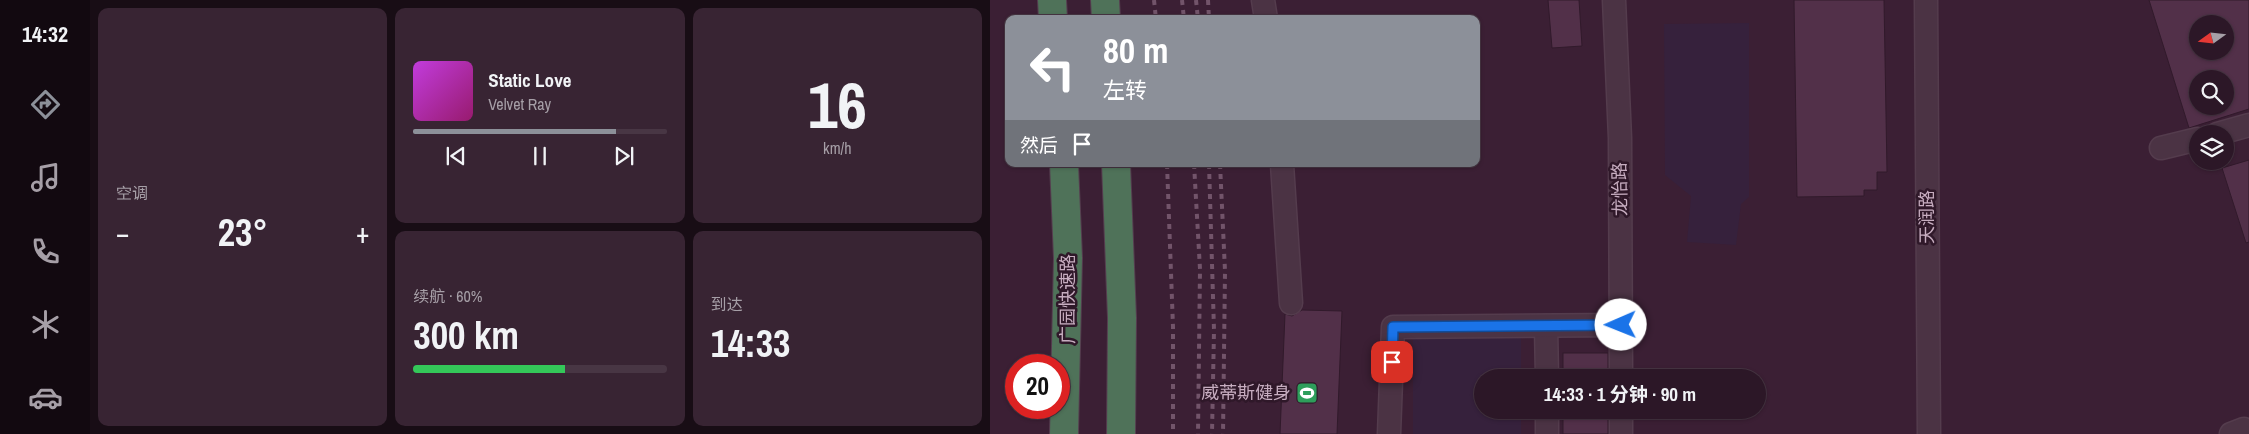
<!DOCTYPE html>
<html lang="zh">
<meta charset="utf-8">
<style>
:root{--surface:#2c1727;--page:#382433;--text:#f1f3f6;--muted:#a69fa7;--line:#483644;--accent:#8c9099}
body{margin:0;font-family:"Archivo Narrow","Noto Sans SC",sans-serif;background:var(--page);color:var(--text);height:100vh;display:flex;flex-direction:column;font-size:19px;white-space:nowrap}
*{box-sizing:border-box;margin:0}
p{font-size:16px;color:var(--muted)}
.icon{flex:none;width:28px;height:28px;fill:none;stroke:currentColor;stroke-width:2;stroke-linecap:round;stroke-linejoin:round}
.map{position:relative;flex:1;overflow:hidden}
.drawer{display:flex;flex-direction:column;gap:8px;padding:8px;background:#180d15;width:900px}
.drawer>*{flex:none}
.guide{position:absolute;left:15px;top:15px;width:475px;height:152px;border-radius:10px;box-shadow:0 1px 4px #0004,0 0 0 1px var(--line);background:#8c9099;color:#fff;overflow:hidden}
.needle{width:32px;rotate:255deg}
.fabs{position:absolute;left:1199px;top:15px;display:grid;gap:10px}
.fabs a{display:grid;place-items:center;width:45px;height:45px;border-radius:50%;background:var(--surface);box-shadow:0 1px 4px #0004,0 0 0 1px var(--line);font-size:25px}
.speed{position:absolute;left:15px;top:354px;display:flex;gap:10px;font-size:25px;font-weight:700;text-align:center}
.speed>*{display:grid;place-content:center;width:65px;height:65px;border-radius:50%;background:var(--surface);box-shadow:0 1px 4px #0004,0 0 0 1px var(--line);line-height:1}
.speed .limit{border:8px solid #d22;background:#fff;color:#111}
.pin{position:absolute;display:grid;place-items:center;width:42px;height:42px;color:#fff;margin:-21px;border-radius:10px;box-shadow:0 2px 8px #0006}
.me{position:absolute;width:55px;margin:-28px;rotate:269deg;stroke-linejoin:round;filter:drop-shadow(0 0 4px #0008)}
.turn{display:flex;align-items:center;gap:18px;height:105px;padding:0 15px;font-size:22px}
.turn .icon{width:65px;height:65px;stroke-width:2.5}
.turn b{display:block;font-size:35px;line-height:42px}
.then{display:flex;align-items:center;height:48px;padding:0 15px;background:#0003;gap:10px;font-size:19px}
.big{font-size:38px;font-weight:700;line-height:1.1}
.drawer .tile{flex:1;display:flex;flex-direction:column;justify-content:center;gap:8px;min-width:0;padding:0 18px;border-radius:10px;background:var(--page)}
.drawer .dial{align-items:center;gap:0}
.dial b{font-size:65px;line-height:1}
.song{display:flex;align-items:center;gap:15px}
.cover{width:60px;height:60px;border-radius:8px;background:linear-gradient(135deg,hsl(290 70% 55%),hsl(320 70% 35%))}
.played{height:5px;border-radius:2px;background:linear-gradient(90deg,var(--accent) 80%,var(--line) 80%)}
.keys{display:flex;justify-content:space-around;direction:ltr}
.heat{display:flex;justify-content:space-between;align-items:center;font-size:28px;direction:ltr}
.charge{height:8px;border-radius:4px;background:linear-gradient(90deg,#34c759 60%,var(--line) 0)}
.drawer .tiles{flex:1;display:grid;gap:8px;grid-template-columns:repeat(3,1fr)}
.tile:first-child{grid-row:span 2}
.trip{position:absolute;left:484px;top:369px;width:292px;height:50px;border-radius:25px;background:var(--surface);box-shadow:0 1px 4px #0004,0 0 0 1px var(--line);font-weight:700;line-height:50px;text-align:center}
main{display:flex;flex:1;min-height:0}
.tabs{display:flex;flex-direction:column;width:90px;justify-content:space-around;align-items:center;background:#120910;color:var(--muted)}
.tabs .icon{width:35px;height:35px}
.tabs .current{color:var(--accent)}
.tabs b{font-size:22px;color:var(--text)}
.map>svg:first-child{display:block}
.green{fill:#36213c}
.building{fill:#523049;stroke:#311a2b;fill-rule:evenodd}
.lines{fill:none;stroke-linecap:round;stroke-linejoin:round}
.minor-casing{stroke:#543c4d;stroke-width:25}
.highway-casing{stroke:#553d4f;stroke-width:30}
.minor{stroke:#4b3344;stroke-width:22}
.highway{stroke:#4f7259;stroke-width:28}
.rail{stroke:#72546a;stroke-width:4;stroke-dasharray:5 5;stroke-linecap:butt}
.route-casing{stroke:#114b97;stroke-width:12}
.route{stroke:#1a73e8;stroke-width:9}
.labels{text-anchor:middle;stroke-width:5;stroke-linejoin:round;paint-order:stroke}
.street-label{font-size:18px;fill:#c7adc0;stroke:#2f1829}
.poi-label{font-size:18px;fill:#c7adc0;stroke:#2f1829;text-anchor:end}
</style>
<main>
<nav class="tabs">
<b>14:32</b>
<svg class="icon current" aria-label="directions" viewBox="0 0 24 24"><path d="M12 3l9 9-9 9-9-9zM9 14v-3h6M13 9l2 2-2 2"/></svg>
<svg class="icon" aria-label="music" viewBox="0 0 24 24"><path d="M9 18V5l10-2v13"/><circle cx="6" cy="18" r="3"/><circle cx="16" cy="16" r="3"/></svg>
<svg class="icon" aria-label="phone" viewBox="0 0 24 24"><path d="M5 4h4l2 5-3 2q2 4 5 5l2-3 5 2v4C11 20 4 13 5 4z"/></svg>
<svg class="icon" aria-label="climate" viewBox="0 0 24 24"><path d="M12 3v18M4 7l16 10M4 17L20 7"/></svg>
<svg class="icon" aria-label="car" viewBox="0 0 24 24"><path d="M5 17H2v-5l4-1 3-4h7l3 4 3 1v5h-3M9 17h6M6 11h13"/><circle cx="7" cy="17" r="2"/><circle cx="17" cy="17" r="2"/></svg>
</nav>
<section class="drawer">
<div class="tiles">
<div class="tile"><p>空调</p>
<div class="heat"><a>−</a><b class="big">23°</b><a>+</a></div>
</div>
<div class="tile">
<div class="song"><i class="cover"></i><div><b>Static Love</b><p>Velvet Ray</p></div></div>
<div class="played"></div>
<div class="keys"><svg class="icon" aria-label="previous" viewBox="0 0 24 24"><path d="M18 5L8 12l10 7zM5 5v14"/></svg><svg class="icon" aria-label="pause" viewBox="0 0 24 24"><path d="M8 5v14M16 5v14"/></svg><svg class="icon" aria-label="next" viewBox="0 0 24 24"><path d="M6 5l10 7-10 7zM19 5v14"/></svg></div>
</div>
<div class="tile dial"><b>16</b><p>km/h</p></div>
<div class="tile"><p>续航 · 60%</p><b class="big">300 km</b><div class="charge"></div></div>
<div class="tile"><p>到达</p><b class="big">14:33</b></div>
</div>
</section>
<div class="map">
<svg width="1259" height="434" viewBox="0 0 1259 434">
<rect width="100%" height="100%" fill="#3b1f34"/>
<g class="green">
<polygon points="759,23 759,197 751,204 746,245 697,242 701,196 675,175 674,24"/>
<polygon points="423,338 531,338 531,377 492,378 492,410 531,410 531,434 423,434"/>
</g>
<g class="building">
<polygon points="558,0 589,0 592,46 562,48"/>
<polygon points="804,0 894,0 897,172 887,172 887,190 874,190 874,196 807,197"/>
<path d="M1159 0H1259V109L1199 128ZM1208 24H1235V51H1208ZM1208 79H1235V106H1208Z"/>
<polygon points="1259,160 1259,242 1256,243 1232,168"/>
<polygon points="312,310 352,311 347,434 290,434 295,314 302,316"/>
<rect x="573" y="353" width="45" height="25"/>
<rect x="573" y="410" width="45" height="24"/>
</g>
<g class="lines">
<g class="minor-casing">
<g id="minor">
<polyline points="273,0 276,19"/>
<polyline points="624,0 630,138 631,378"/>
<polyline points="936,0 939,434"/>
<polyline points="1227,134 1259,125"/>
<polyline points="1171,148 1208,139"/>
<polyline points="292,164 301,303"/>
<polyline points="556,326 557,378"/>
<polyline points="557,410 557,434"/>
<polyline points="399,434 403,327 631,325"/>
<polyline points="631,434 631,410"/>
<polyline points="1241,434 1254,429"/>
</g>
</g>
<g class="highway-casing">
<g id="highway">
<polyline points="62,0 63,19"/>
<polyline points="115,0 116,19"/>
<polyline points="74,164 78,258 74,434"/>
<polyline points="126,164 132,318 131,434"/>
</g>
</g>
<use href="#minor" class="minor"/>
<use href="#highway" class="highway"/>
<g class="rail">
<polyline points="164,0 166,19"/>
<polyline points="192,0 194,19"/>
<polyline points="206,0 208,19"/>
<polyline points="218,0 219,19"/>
<polyline points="177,164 183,327 183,434"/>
<polyline points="204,164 210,269 208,434"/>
<polyline points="219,164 224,330 222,434"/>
<polyline points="230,164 235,271 233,434"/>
</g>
</g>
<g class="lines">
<g class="route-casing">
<polyline id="route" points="402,362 403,327 631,325"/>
</g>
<use href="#route" class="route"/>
</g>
<defs>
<g id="stadium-square" transform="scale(1.125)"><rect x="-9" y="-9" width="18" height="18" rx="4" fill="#2e9e5b" stroke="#2f1829"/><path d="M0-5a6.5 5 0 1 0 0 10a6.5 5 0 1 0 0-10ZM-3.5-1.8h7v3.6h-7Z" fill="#fff"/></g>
</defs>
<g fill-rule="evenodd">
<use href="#stadium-square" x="317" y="393"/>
</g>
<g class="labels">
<g class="street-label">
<text transform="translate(630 189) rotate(-91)" y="6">龙怡路</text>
<text transform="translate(937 217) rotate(-90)" y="6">天润路</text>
<text transform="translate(78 299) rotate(-90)" y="6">广园快速路</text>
</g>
<g class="poi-label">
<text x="301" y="399">威蒂斯健身</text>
</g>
</g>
</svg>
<div class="fabs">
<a><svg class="needle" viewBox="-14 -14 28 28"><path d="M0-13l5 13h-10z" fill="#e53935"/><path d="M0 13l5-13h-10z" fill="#a69fa7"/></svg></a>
<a><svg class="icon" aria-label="search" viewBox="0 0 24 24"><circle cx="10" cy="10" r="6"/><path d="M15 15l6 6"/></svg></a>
<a><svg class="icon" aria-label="layers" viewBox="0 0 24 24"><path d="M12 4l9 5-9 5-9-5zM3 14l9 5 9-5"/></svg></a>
</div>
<div class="speed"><div class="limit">20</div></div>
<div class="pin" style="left:402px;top:362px;background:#d93025"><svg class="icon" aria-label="arrive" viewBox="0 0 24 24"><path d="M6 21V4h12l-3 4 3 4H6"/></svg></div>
<svg class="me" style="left:631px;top:325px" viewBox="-20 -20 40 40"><circle r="19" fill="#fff"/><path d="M0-13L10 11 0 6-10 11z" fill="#1a73e8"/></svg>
<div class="trip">14:33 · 1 分钟 · 90 m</div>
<div class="guide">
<div class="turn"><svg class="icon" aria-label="left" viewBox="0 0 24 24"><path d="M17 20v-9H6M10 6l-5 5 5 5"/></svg><div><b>80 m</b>左转</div></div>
<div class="then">然后<svg class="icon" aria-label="arrive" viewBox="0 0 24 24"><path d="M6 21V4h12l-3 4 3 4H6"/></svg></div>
</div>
</div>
</main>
